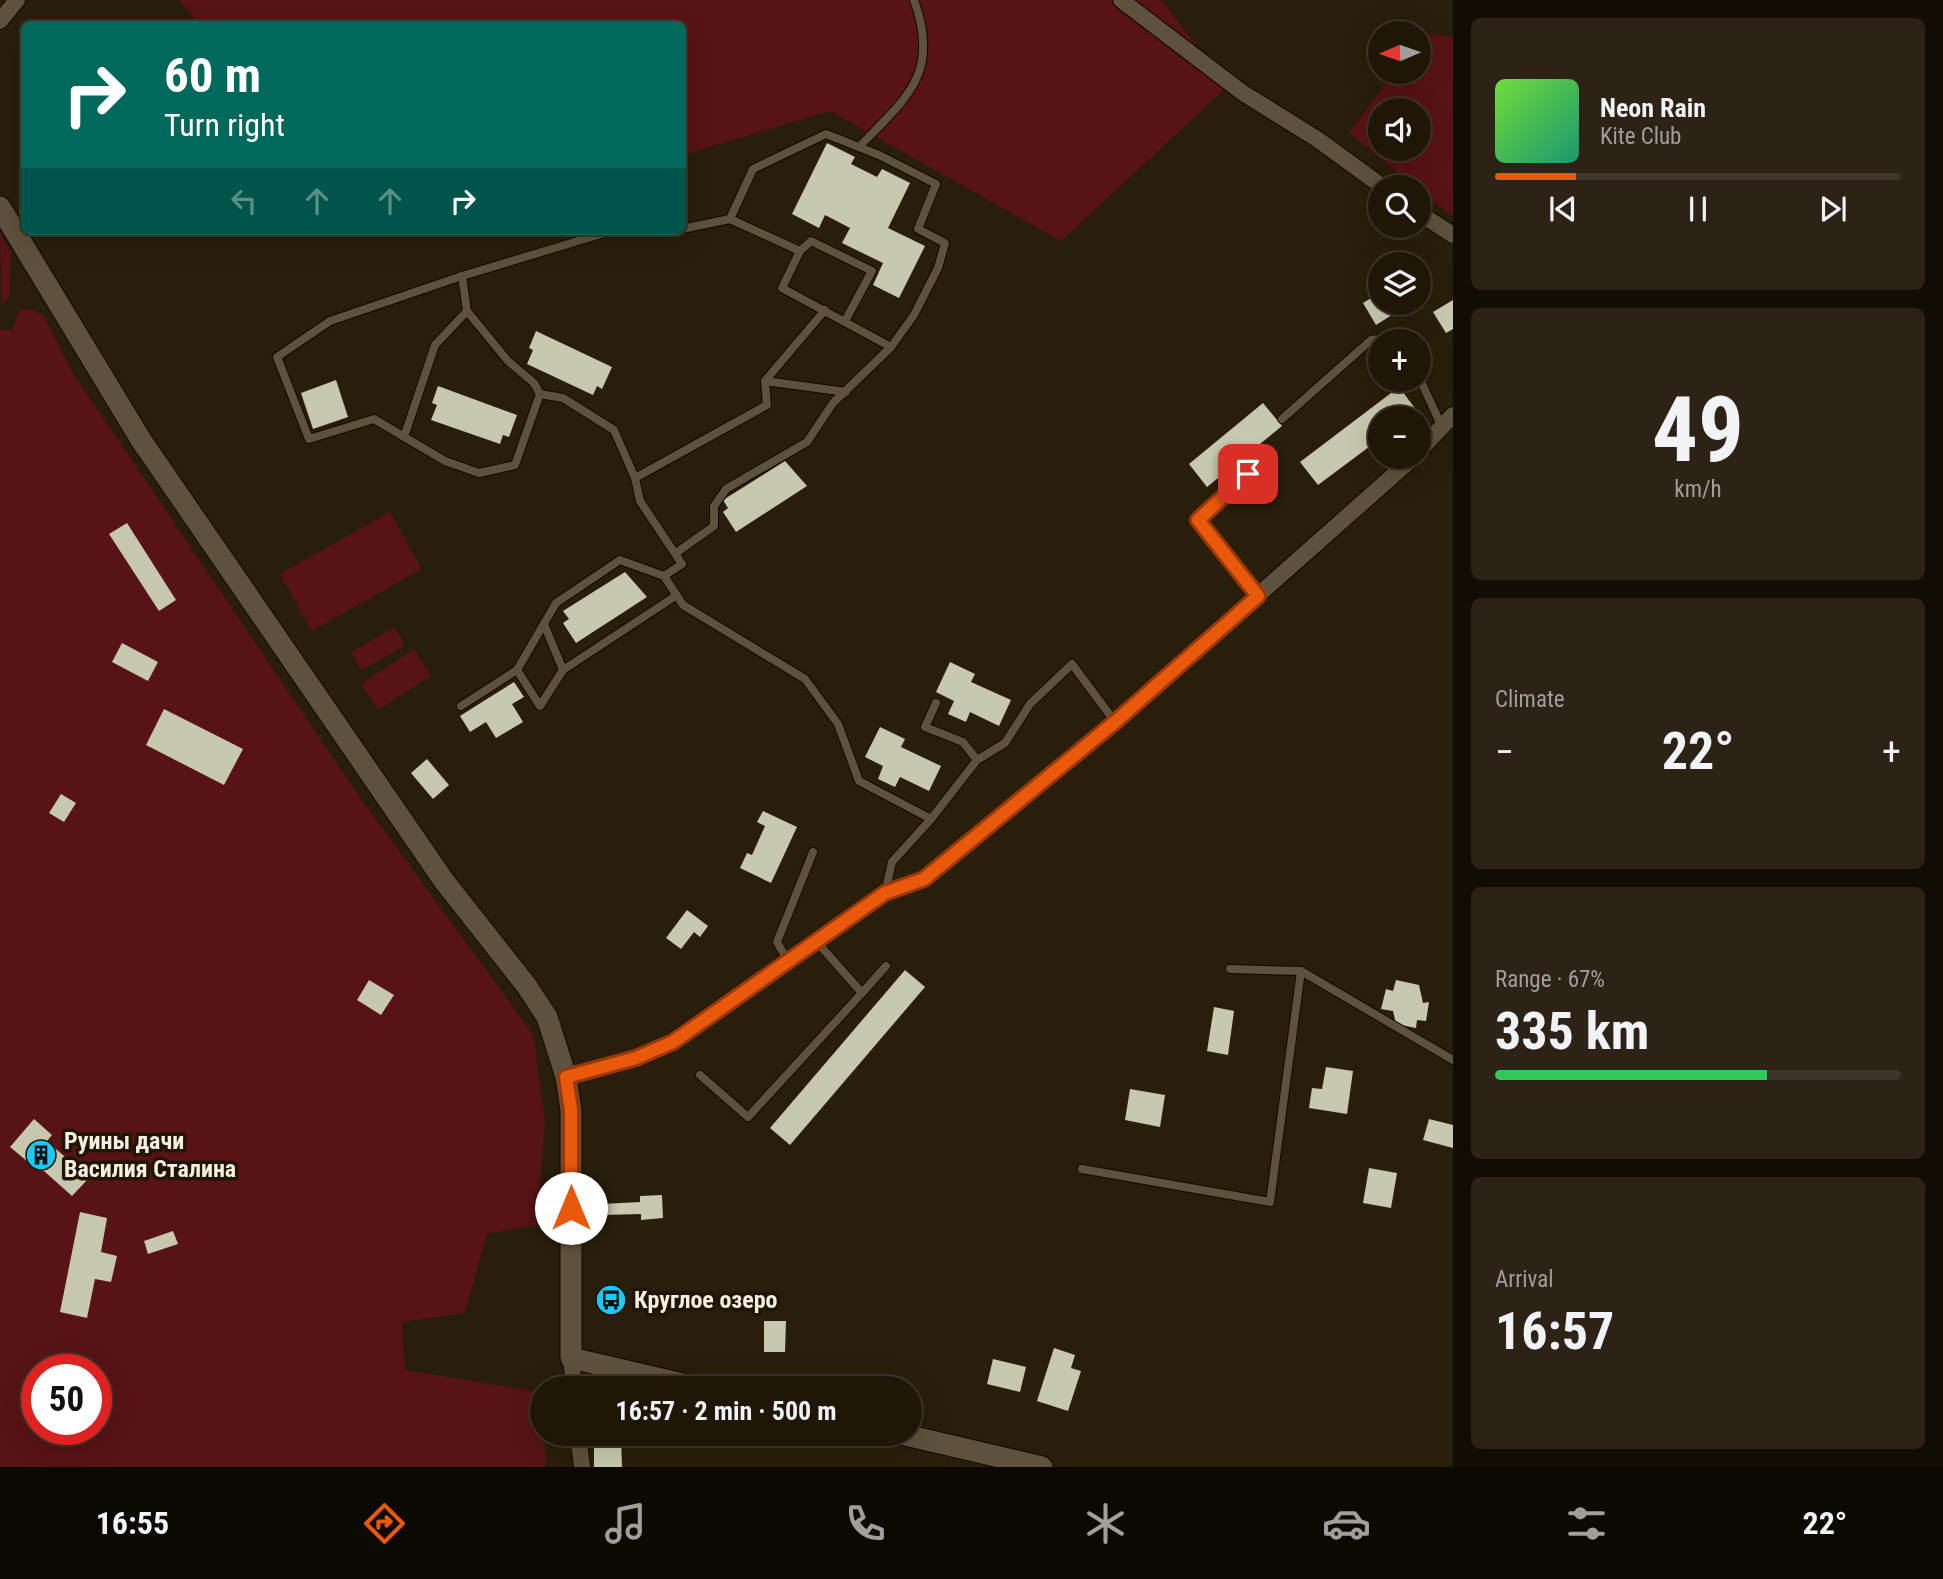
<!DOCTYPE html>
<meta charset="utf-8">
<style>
:root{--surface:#1f1608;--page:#2c2316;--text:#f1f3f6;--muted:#a19f9c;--line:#3c3529;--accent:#ea580c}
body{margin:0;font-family:"Roboto Condensed",sans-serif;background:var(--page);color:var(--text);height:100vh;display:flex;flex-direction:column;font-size:26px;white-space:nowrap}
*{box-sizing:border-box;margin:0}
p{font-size:23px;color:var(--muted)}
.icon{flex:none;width:38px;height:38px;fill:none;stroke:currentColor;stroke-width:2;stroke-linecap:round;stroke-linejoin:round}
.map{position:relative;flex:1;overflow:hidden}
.panel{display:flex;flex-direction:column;gap:18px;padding:18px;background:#110c04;width:490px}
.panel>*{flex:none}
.top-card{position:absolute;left:21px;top:21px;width:665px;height:214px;border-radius:10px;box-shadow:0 7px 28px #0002,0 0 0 2px var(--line);background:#00695c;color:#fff;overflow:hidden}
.needle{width:46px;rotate:268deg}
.fabs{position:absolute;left:1368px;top:21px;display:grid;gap:14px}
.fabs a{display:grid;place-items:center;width:63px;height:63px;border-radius:50%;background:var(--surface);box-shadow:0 7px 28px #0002,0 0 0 2px var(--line);font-size:35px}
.speed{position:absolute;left:21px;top:1354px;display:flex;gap:14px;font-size:35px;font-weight:700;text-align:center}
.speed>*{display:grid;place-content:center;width:91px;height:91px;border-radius:50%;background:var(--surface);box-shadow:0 7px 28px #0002,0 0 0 2px var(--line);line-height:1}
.speed .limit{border:10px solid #d22;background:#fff;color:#111}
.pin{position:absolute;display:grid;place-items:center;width:60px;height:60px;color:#fff;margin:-30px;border-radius:14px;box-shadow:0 4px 10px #0006}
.me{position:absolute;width:77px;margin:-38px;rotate:0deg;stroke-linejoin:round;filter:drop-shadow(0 0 5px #0008)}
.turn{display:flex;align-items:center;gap:24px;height:147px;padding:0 28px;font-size:32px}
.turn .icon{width:91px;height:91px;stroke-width:2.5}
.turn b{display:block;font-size:49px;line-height:60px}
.lanes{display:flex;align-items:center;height:66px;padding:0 28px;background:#0003;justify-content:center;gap:35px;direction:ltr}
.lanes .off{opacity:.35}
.big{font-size:52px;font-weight:700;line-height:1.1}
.panel .tile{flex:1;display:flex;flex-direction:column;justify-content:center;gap:10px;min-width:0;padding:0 24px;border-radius:10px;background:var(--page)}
.panel .dial{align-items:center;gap:0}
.dial b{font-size:91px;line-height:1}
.song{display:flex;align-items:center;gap:21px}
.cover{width:84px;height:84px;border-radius:10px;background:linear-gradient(135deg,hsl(100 70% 55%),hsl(160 70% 35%))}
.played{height:7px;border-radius:4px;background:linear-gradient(90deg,var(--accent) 20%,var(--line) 20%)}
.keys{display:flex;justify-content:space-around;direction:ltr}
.heat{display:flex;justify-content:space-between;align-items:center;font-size:38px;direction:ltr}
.charge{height:10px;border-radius:5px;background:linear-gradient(90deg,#34c759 67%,var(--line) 0)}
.trip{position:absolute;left:530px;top:1376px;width:392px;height:70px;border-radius:35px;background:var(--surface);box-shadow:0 7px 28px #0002,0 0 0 2px var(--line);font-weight:700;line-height:70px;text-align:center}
.tabs{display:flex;height:112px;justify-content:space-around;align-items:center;background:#0c0903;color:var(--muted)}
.tabs .icon{width:49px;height:49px}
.tabs .selected{color:var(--accent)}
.tabs b{font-size:32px;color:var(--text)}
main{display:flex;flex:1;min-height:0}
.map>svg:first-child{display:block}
.green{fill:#571316;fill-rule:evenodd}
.building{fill:#c7c8ad}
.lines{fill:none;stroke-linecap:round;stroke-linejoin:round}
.service-casing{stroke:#120800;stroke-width:10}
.minor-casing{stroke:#120800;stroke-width:18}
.secondary-casing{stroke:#120800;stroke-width:23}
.service{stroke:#5e513d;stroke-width:8}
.minor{stroke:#5e513d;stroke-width:16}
.secondary{stroke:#5e513d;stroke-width:21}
.route-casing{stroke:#983908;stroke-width:18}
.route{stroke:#ea580c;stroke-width:12}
.labels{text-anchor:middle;stroke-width:7;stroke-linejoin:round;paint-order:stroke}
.poi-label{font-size:24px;font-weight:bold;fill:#f7efe3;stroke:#201503;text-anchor:start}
</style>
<main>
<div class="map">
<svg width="1453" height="1467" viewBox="0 0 1453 1467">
<rect width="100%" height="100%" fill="#291e0b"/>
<g class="green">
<polygon points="179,0 1162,0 1227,87 1061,241 830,111 683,155 682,24 200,24"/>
<path d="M1423 33 1453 37V217L1349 133 1394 72H1419V37ZM1381 110H1419V149H1381Z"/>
<polygon points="0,232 11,254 10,296 2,305"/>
<path d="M32 309 44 316 73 373 359 796 533 1034 545 1121 537 1225 487 1234 465 1313 402 1322 405 1370 541 1392 546 1467H0V329L12 331 19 310ZM37 1370H96V1430H37Z"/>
<polygon points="390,512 422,569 312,631 280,574"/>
<polygon points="395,627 405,646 361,670 351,652"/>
<polygon points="414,649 431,676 378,710 361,684"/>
</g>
<g class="building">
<polygon points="827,143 855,157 851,164 877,177 882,169 910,183 888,228 925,246 899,298 873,285 883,263 842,243 850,228 825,215 819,228 792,214"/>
<polygon points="1381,292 1381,303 1400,303 1403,308 1376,325 1363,303"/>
<polygon points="1453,300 1453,329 1446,333 1433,312"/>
<polygon points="536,331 612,367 602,389 597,386 593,395 527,364 533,350 529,348"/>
<polygon points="336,380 348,417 313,429 301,393"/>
<polygon points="438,386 517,415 509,437 503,435 500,444 431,420 437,405 432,403"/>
<polygon points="1399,387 1417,411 1407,418 1381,418 1381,438 1318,485 1300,462"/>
<polygon points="1263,403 1282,426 1207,487 1189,464"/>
<polygon points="785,461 807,486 736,532 723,512 728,508 723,500"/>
<polygon points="127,523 176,600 159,611 109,534"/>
<polygon points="625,572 647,597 576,643 563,623 569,619 563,611"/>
<polygon points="122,643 158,662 148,681 112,662"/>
<polygon points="950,662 975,674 971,682 1011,700 999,726 970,712 966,722 948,714 954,701 936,692"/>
<polygon points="514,682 524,697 512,704 523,722 496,738 486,722 470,732 460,716"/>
<polygon points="164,709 243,749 224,785 146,745"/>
<polygon points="880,727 905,739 901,747 941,766 929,791 900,777 895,787 878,779 883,766 865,757"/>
<polygon points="427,759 449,785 433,799 411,773"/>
<polygon points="61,794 76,803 64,822 49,813"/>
<polygon points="763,811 797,827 771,883 740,868 747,853 752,855 765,826 757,822"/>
<polygon points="687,910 708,926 700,937 694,932 681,949 666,938"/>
<polygon points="905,970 925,987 790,1145 770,1128"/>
<polygon points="369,980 394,995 381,1015 357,1000"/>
<polygon points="1396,980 1419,985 1423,1003 1429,1002 1426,1021 1417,1020 1416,1028 1396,1024 1393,1011 1381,1009 1386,989 1393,991"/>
<polygon points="1214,1007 1234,1011 1228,1055 1207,1051"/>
<polygon points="1326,1067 1353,1071 1347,1114 1309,1108 1312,1088 1322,1089"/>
<polygon points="1130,1089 1165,1095 1160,1127 1125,1120"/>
<polygon points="34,1119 52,1135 47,1141 89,1178 72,1196 35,1163 33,1166 10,1147"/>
<polygon points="1429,1119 1453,1125 1453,1148 1423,1140"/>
<polygon points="1369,1168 1397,1173 1391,1208 1363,1203"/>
<polygon points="662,1195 663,1218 641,1220 641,1214 603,1215 602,1204 640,1202 640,1196"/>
<polygon points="80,1212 107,1218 101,1252 117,1256 111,1282 95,1279 87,1318 60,1312"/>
<polygon points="173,1231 178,1244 148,1254 144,1241"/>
<polygon points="764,1321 786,1321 785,1352 764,1352"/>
<polygon points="1054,1348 1075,1355 1071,1368 1081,1371 1068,1411 1037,1401"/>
<polygon points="993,1359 1026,1367 1020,1392 987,1384"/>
<polygon points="621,1437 622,1467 594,1467 594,1438"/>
</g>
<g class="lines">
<g class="service-casing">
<g id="service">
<path d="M859 147C906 98 941 74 914 0"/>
<polyline points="682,229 730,219"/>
<polyline points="611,231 462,276 330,321 277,357 309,439 374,419 445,461 479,473 515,465 540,394 563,398 614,430 635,478 640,501 682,564 664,576 683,605 805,679 838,724 859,781 931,819 892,862 885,893"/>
<polyline points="800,251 811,241 872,271 845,321"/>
<polyline points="462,276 467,311 508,361 534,383 540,394"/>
<polyline points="1419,377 1442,427"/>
<polyline points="765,381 846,392"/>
<polyline points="1282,419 1371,340 1396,337 1402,341"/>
<polyline points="404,437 435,345 467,311"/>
<polyline points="635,478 767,405 765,381 825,310"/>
<polyline points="676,553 714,526 714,506 726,489 807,442 833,403 891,347 914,315 938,268 945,243 918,229 936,184 879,155 826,134 753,169 730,219 800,251 782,288 891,347"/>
<polyline points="1258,596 1198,520 1265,459"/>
<polyline points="544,624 563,670"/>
<polyline points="517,670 556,603 620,560 664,576"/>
<polyline points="936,703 925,727 963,742 977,760"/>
<polyline points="461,706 517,670 540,706 563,670 677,595"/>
<polyline points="931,819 977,760 1005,743 1030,704 1072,664 1115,722"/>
<polyline points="788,961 777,942 813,852"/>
<polyline points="1230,969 1301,971 1453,1060"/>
<polyline points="862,993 886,966"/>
<polyline points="700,1075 748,1117 862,993 816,941"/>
<polyline points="1082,1169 1270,1202 1301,971"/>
</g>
</g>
<g class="minor-casing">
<g id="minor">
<polyline points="1121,0 1243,93 1317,139 1383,187"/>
<polyline points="0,21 17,0"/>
<polyline points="1419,213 1453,235"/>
<polyline points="1419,451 1453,415"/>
<polyline points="566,1077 637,1058 666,1046 885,893 924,879 1115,722 1414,457"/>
<polyline points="571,1358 574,1388"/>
<polyline points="578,1433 582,1467"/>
</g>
</g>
<g class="secondary-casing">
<g id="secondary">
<polyline points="0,207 141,440 444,881 526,985 547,1017 566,1077 571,1110 571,1358 700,1388"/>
<polyline points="897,1433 1042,1467"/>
</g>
</g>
<use href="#service" class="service"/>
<use href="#minor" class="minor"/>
<use href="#secondary" class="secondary"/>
</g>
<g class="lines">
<g class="route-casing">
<polyline id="route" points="571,1208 571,1110 566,1077 636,1058 673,1042 885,893 924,879 1115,722 1258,596 1198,520 1248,474"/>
</g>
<use href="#route" class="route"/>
</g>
<defs>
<g id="building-disc" transform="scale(1.575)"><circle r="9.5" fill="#16cafb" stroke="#201503"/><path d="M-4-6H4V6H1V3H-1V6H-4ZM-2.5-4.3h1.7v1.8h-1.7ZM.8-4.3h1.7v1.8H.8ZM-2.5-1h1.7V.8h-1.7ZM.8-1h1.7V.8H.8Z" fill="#111"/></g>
<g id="bus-disc" transform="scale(1.575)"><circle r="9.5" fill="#16cafb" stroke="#201503"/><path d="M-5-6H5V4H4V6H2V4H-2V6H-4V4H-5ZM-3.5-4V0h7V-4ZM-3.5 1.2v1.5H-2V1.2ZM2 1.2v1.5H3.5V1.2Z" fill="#111"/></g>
</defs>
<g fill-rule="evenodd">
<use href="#building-disc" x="41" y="1155"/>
<use href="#bus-disc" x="611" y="1300"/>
</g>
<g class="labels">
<g class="poi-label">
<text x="64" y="1149">Руины дачи<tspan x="64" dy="28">Василия Сталина</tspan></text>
<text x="634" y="1308">Круглое озеро</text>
</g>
</g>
</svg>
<div class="fabs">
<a><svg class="needle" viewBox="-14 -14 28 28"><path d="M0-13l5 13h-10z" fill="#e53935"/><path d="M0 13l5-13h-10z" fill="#a19f9c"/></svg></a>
<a><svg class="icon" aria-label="sound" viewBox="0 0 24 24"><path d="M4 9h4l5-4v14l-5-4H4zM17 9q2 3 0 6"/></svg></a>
<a><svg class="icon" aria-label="search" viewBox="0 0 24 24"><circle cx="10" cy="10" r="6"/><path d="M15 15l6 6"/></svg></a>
<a><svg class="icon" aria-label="layers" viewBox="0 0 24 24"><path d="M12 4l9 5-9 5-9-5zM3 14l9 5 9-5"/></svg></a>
<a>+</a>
<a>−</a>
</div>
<div class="speed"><div class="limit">50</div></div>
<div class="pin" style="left:1248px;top:474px;background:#d93025"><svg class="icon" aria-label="arrive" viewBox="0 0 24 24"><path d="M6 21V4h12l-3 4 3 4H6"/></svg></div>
<svg class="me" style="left:571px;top:1208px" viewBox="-20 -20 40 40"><circle r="19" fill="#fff"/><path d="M0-13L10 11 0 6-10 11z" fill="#ea580c"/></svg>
<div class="trip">16:57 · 2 min · 500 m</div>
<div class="top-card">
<div class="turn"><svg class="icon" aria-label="right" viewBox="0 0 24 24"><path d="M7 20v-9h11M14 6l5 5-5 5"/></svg><div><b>60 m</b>Turn right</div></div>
<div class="lanes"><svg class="icon off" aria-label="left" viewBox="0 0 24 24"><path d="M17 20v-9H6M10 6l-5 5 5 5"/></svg><svg class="icon off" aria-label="ahead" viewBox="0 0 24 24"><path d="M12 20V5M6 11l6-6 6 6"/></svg><svg class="icon off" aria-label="ahead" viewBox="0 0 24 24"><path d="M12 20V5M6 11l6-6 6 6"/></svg><svg class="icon" aria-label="right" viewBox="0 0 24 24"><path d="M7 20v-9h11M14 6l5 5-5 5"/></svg></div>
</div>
</div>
<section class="panel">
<div class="tile">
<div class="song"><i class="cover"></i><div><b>Neon Rain</b><p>Kite Club</p></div></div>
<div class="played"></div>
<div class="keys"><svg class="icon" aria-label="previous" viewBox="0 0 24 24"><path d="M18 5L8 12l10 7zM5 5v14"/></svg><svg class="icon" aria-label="pause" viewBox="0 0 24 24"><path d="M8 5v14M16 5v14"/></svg><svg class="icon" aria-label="next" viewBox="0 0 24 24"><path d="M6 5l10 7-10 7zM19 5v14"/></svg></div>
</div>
<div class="tile dial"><b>49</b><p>km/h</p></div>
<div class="tile"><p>Climate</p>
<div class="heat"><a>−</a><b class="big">22°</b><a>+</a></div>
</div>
<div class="tile"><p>Range · 67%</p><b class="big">335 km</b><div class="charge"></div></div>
<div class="tile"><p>Arrival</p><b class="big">16:57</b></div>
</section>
</main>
<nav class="tabs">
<b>16:55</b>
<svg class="icon selected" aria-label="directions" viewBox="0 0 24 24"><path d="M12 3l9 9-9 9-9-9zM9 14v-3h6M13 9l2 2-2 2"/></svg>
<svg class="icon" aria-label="music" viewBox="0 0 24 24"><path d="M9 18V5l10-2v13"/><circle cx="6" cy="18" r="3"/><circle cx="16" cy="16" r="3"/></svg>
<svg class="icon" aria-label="phone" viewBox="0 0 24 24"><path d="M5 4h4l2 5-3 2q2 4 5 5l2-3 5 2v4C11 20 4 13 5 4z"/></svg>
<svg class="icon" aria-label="climate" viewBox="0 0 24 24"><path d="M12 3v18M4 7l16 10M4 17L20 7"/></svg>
<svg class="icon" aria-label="car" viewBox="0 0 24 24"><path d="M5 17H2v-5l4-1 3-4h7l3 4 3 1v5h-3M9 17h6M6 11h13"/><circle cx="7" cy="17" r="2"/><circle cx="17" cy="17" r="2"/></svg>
<svg class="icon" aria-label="filters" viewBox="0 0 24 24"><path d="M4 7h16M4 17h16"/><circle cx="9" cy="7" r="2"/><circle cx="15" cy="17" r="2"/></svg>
<b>22°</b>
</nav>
